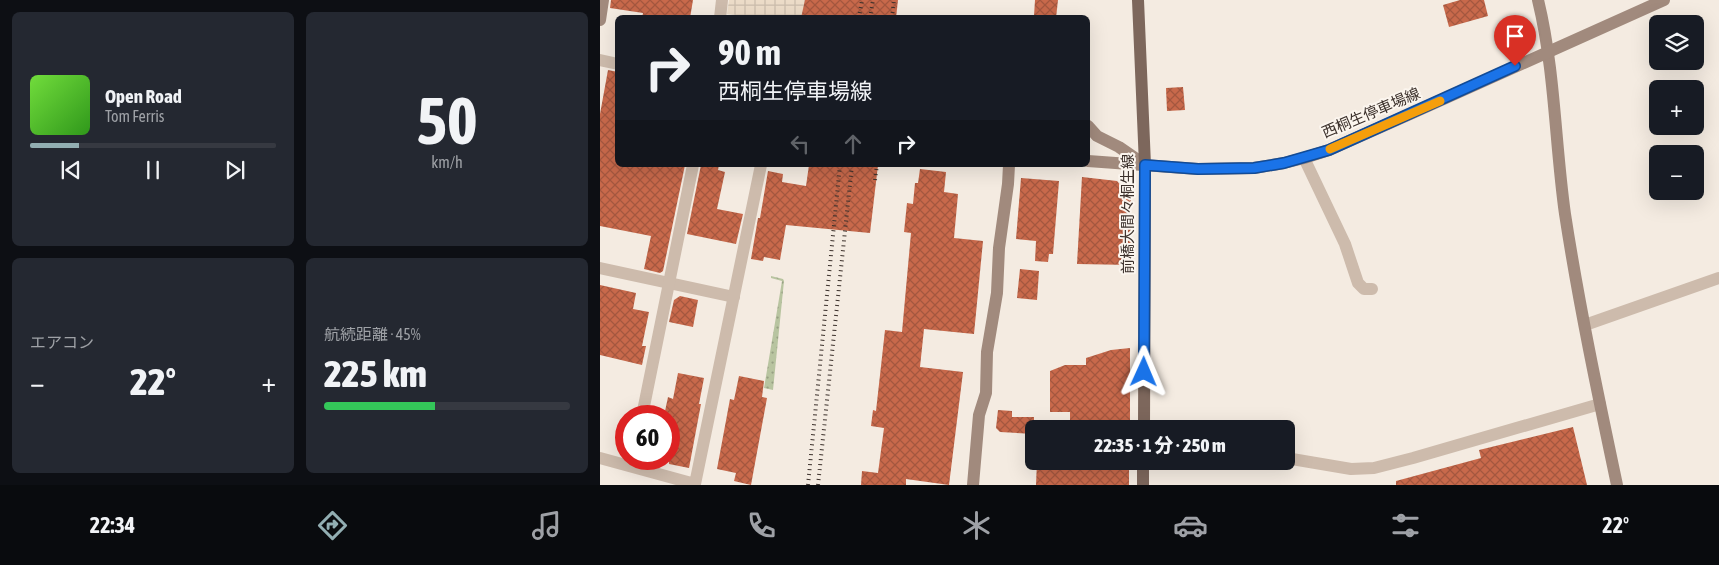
<!DOCTYPE html>
<html lang="ja">
<meta charset="utf-8">
<style>
:root{--surface:#171b24;--page:#242831;--text:#f1f3f6;--muted:#9ea1a6;--line:#363941;--accent:#92aeb2}
body{margin:0;font-family:"Asap Condensed","Noto Sans JP",sans-serif;background:var(--page);color:var(--text);height:100vh;display:flex;flex-direction:column;font-size:19px;white-space:nowrap}
*{box-sizing:border-box;margin:0}
p{font-size:16px;color:var(--muted)}
.icon{flex:none;width:28px;height:28px;fill:none;stroke:currentColor;stroke-width:2;stroke-linecap:round;stroke-linejoin:round}
.map{position:relative;flex:1;overflow:hidden}
.details{display:flex;flex-direction:column;gap:12px;padding:12px;background:#0d0f14;width:600px}
.details>*{flex:none}
.top-card{position:absolute;left:15px;top:15px;width:475px;height:152px;border-radius:8px;box-shadow:0 5px 20px #0002;background:#171b24;color:var(--text);overflow:hidden}
.tools{position:absolute;left:1049px;top:15px;display:grid;gap:10px}
.tools a{display:grid;place-items:center;width:55px;height:55px;border-radius:8px;background:var(--surface);box-shadow:0 5px 20px #0002;font-size:25px}
.speed{position:absolute;left:15px;top:405px;display:flex;gap:10px;font-size:25px;font-weight:700;text-align:center}
.speed>*{display:grid;place-content:center;width:65px;height:65px;border-radius:50%;background:var(--surface);box-shadow:0 5px 20px #0002;line-height:1}
.speed .limit{border:8px solid #d22;background:#fff;color:#111}
.pin{position:absolute;display:grid;place-items:center;width:42px;height:42px;color:#fff;margin:-51px -21px;border-radius:50% 50% 50% 0;rotate:-45deg;box-shadow:0 0 5px #0007}
.pin .icon{rotate:45deg}
.me{position:absolute;width:55px;margin:-28px;rotate:1deg;stroke-linejoin:round;filter:drop-shadow(0 0 4px #0008)}
.turn{display:flex;align-items:center;gap:18px;height:105px;padding:0 20px;font-size:22px}
.turn .icon{width:65px;height:65px;stroke-width:2.5}
.turn b{display:block;font-size:35px;line-height:42px}
.lanes{display:flex;align-items:center;height:48px;padding:0 20px;background:#0003;justify-content:center;gap:25px;direction:ltr}
.lanes .off{opacity:.35}
.big{font-size:38px;font-weight:800;line-height:1.1}
.details .widget{flex:1;display:flex;flex-direction:column;justify-content:center;gap:8px;min-width:0;padding:0 18px;border-radius:8px;background:var(--page)}
.details .dial{align-items:center;gap:0}
.dial b{font-size:65px;line-height:1}
.song{display:flex;align-items:center;gap:15px}
.cover{width:60px;height:60px;border-radius:8px;background:linear-gradient(135deg,hsl(100 70% 55%),hsl(110 70% 35%))}
.played{height:5px;border-radius:2px;background:linear-gradient(90deg,var(--accent) 20%,var(--line) 20%)}
.keys{display:flex;justify-content:space-around;direction:ltr}
.heat{display:flex;justify-content:space-between;align-items:center;font-size:28px;direction:ltr}
.charge{height:8px;border-radius:4px;background:linear-gradient(90deg,#34c759 45%,var(--line) 0)}
.details .tiles{flex:1;display:grid;gap:12px;grid-template-columns:repeat(2,1fr)}
.trip{position:absolute;left:425px;top:420px;width:270px;height:50px;border-radius:8px;background:var(--surface);box-shadow:0 5px 20px #0002;font-weight:800;line-height:50px;text-align:center}
.tab-bar{display:flex;height:80px;justify-content:space-around;align-items:center;background:#090b0e;color:var(--muted)}
.tab-bar .icon{width:35px;height:35px}
.tab-bar .active{color:var(--accent)}
.tab-bar b{font-size:22px;color:var(--text)}
main{display:flex;flex:1;min-height:0}
.map>svg:first-child{display:block}
.grass{fill:url(#grass-dots)}
.plaza{fill:url(#plaza-grid)}
.building{fill:url(#building-cross-hatch)}
.lines{fill:none;stroke-linecap:round;stroke-linejoin:round}
.street{stroke:#cdbbac;stroke-width:12}
.secondary{stroke:#a18a7d;stroke-width:12}
.primary{stroke:#7d675c;stroke-width:12}
.rail{stroke:#3b302b;stroke-width:4;stroke-dasharray:1 4;stroke-linecap:butt}
.route-casing{stroke:#114b97;stroke-width:12}
.route{stroke:#1a73e8;stroke-width:9}
.slow{stroke:#f59e0b;stroke-width:9}
.labels{text-anchor:middle;stroke-width:4;stroke-linejoin:round;paint-order:stroke}
.street-label{font-size:15px;fill:#3b302b;stroke:#fbf5ee}
</style>
<main>
<section class="details">
<div class="tiles">
<div class="widget">
<div class="song"><i class="cover"></i><div><b>Open Road</b><p>Tom Ferris</p></div></div>
<div class="played"></div>
<div class="keys"><svg class="icon" aria-label="previous" viewBox="0 0 24 24"><path d="M18 5L8 12l10 7zM5 5v14"/></svg><svg class="icon" aria-label="pause" viewBox="0 0 24 24"><path d="M8 5v14M16 5v14"/></svg><svg class="icon" aria-label="next" viewBox="0 0 24 24"><path d="M6 5l10 7-10 7zM19 5v14"/></svg></div>
</div>
<div class="widget dial"><b>50</b><p>km/h</p></div>
<div class="widget"><p>エアコン</p>
<div class="heat"><a>−</a><b class="big">22°</b><a>+</a></div>
</div>
<div class="widget"><p>航続距離 · 45%</p><b class="big">225 km</b><div class="charge"></div></div>
</div>
</section>
<div class="map">
<svg width="1119" height="485" viewBox="0 0 1119 485">
<defs>
<pattern id="grass-dots" width="8" height="8" patternUnits="userSpaceOnUse" patternTransform="scale(1.25)"><rect width="8" height="8" fill="#b8c4a0"/><path d="M2 2h.1M6 6h.1" fill="none" stroke="#97a083" stroke-width="1.8" stroke-linecap="round"/></pattern>
<pattern id="plaza-grid" width="8" height="8" patternUnits="userSpaceOnUse" patternTransform="scale(1.25)"><rect width="8" height="8" fill="#ecdcc8"/><path d="M0 4h8M4 0v8" fill="none" stroke="#cbbdac"/></pattern>
<pattern id="building-cross-hatch" width="8" height="8" patternUnits="userSpaceOnUse" patternTransform="scale(1.25)"><rect width="8" height="8" fill="#c8694b"/><path d="M0 0l8 8M0 8l8-8" fill="none" stroke="#a4573f"/></pattern>
</defs>
<rect width="100%" height="100%" fill="#f4ebe1"/>
<polygon class="grass" points="171,276 183,279 184,281 173,390 164,388 182,281 171,278"/>
<polygon class="plaza" points="129,0 230,0 227,17 153,17 127,14"/>
<g class="building">
<polygon points="11,0 93,0 90,18 42,18 43,13 10,8"/>
<polygon points="205,0 298,0 296,18 201,18"/>
<polygon points="435,0 458,0 456,18 434,16"/>
<polygon points="860,0 884,0 888,16 849,27 843,5"/>
<polygon points="8,70 18,72 18,165 85,165 63,271 60,273 44,269 51,236 0,226 0,114"/>
<polygon points="583,87 585,110 567,111 566,88"/>
<polygon points="101,165 119,165 118,170 125,172 117,209 143,214 136,244 87,234"/>
<polygon points="209,165 278,165 270,233 186,225 180,260 164,257 163,261 151,259 158,218 160,218 168,171 183,174 182,182 206,186"/>
<polygon points="320,169 346,172 344,192 358,194 354,238 383,241 374,334 324,329 320,367 363,372 349,485 306,479 306,485 261,485 262,471 278,473 284,428 271,426 273,410 276,411 285,330 302,332 311,233 304,232 307,203 313,204 315,183 318,183"/>
<polygon points="482,177 517,181 531,197 531,265 477,264"/>
<polygon points="421,178 459,181 453,254 449,254 448,262 435,261 436,241 416,239"/>
<polygon points="420,269 439,271 437,300 417,298"/>
<polygon points="0,285 36,293 33,309 49,312 42,346 46,346 42,365 0,355"/>
<polygon points="80,296 98,300 93,327 69,322 74,300"/>
<polygon points="530,348 530,429 470,429 470,412 450,412 450,371 465,365 486,365 486,358 511,350"/>
<polygon points="78,373 104,378 99,404 101,404 89,468 69,464 69,416 64,416 68,397 73,399"/>
<polygon points="139,376 164,381 162,397 167,398 151,485 134,481 136,473 117,469 130,399 134,400"/>
<polygon points="398,410 412,411 412,417 434,417 434,434 400,432 396,428"/>
<polygon points="973,427 987,485 796,485 796,481 881,458 879,450"/>
<polygon points="437,461 529,461 529,485 436,485"/>
</g>
<g class="lines">
<g class="street">
<polyline points="120,18 122,0"/>
<polyline points="0,60 18,64"/>
<polyline points="704,158 745,244 758,283 764,289 772,289"/>
<polyline points="0,268 134,297"/>
<polyline points="985,325 1119,278"/>
<polyline points="42,416 93,165"/>
<polyline points="0,458 95,484 161,165"/>
<polyline points="686,458 751,469 774,468 813,458 1000,404"/>
</g>
<g class="secondary">
<path d="M938 0C955 70 955 143 965 214 979 305 998 395 1017 485"/>
<polyline points="0,20 3,0"/>
<polyline points="488,126 497,136 519,147 545,165"/>
<polyline points="488,161 598,169 654,168 684,163 704,158 729,150 810,114 1064,0"/>
<polyline points="373,485 379,415 386,393 387,352 397,293 399,248 408,184 409,165"/>
</g>
<g class="primary">
<polyline points="538,0 545,165 544,429"/>
<polyline points="543,485 543,461"/>
</g>
<g class="rail">
<polyline points="259,18 262,0"/>
<polyline points="270,18 273,0"/>
<polyline points="292,18 294,0"/>
<polyline points="275,180 277,165"/>
<polyline points="208,485 240,165"/>
<polyline points="218,485 252,165"/>
</g>
</g>
<g class="lines">
<g class="route-casing">
<polyline id="route" points="544,372 545,165 598,169 654,168 684,163 729,150 915,66"/>
</g>
<use href="#route" class="route"/>
<polyline class="slow" points="730,149 840,101"/>
</g>
<g class="labels">
<g class="street-label">
<text transform="translate(771 113) rotate(-23)" y="5">西桐生停車場線</text>
<text transform="translate(528 214) rotate(-90)" y="5">前橋大間々桐生線</text>
</g>
</g>
</svg>
<div class="tools">
<a><svg class="icon" aria-label="layers" viewBox="0 0 24 24"><path d="M12 4l9 5-9 5-9-5zM3 14l9 5 9-5"/></svg></a>
<a>+</a>
<a>−</a>
</div>
<div class="speed"><div class="limit">60</div></div>
<div class="pin" style="left:915px;top:66px;background:#d93025"><svg class="icon" aria-label="arrive" viewBox="0 0 24 24"><path d="M6 21V4h12l-3 4 3 4H6"/></svg></div>
<svg class="me" style="left:544px;top:372px" viewBox="-20 -20 40 40"><path d="M0-17L14 15 0 8-14 15z" fill="#1a73e8" stroke="#fff" stroke-width="4"/></svg>
<div class="trip">22:35 · 1 分 · 250 m</div>
<div class="top-card">
<div class="turn"><svg class="icon" aria-label="right" viewBox="0 0 24 24"><path d="M7 20v-9h11M14 6l5 5-5 5"/></svg><div><b>90 m</b>西桐生停車場線</div></div>
<div class="lanes"><svg class="icon off" aria-label="left" viewBox="0 0 24 24"><path d="M17 20v-9H6M10 6l-5 5 5 5"/></svg><svg class="icon off" aria-label="ahead" viewBox="0 0 24 24"><path d="M12 20V5M6 11l6-6 6 6"/></svg><svg class="icon" aria-label="right" viewBox="0 0 24 24"><path d="M7 20v-9h11M14 6l5 5-5 5"/></svg></div>
</div>
</div>
</main>
<nav class="tab-bar">
<b>22:34</b>
<svg class="icon active" aria-label="directions" viewBox="0 0 24 24"><path d="M12 3l9 9-9 9-9-9zM9 14v-3h6M13 9l2 2-2 2"/></svg>
<svg class="icon" aria-label="music" viewBox="0 0 24 24"><path d="M9 18V5l10-2v13"/><circle cx="6" cy="18" r="3"/><circle cx="16" cy="16" r="3"/></svg>
<svg class="icon" aria-label="phone" viewBox="0 0 24 24"><path d="M5 4h4l2 5-3 2q2 4 5 5l2-3 5 2v4C11 20 4 13 5 4z"/></svg>
<svg class="icon" aria-label="climate" viewBox="0 0 24 24"><path d="M12 3v18M4 7l16 10M4 17L20 7"/></svg>
<svg class="icon" aria-label="car" viewBox="0 0 24 24"><path d="M5 17H2v-5l4-1 3-4h7l3 4 3 1v5h-3M9 17h6M6 11h13"/><circle cx="7" cy="17" r="2"/><circle cx="17" cy="17" r="2"/></svg>
<svg class="icon" aria-label="filters" viewBox="0 0 24 24"><path d="M4 7h16M4 17h16"/><circle cx="9" cy="7" r="2"/><circle cx="15" cy="17" r="2"/></svg>
<b>22°</b>
</nav>
